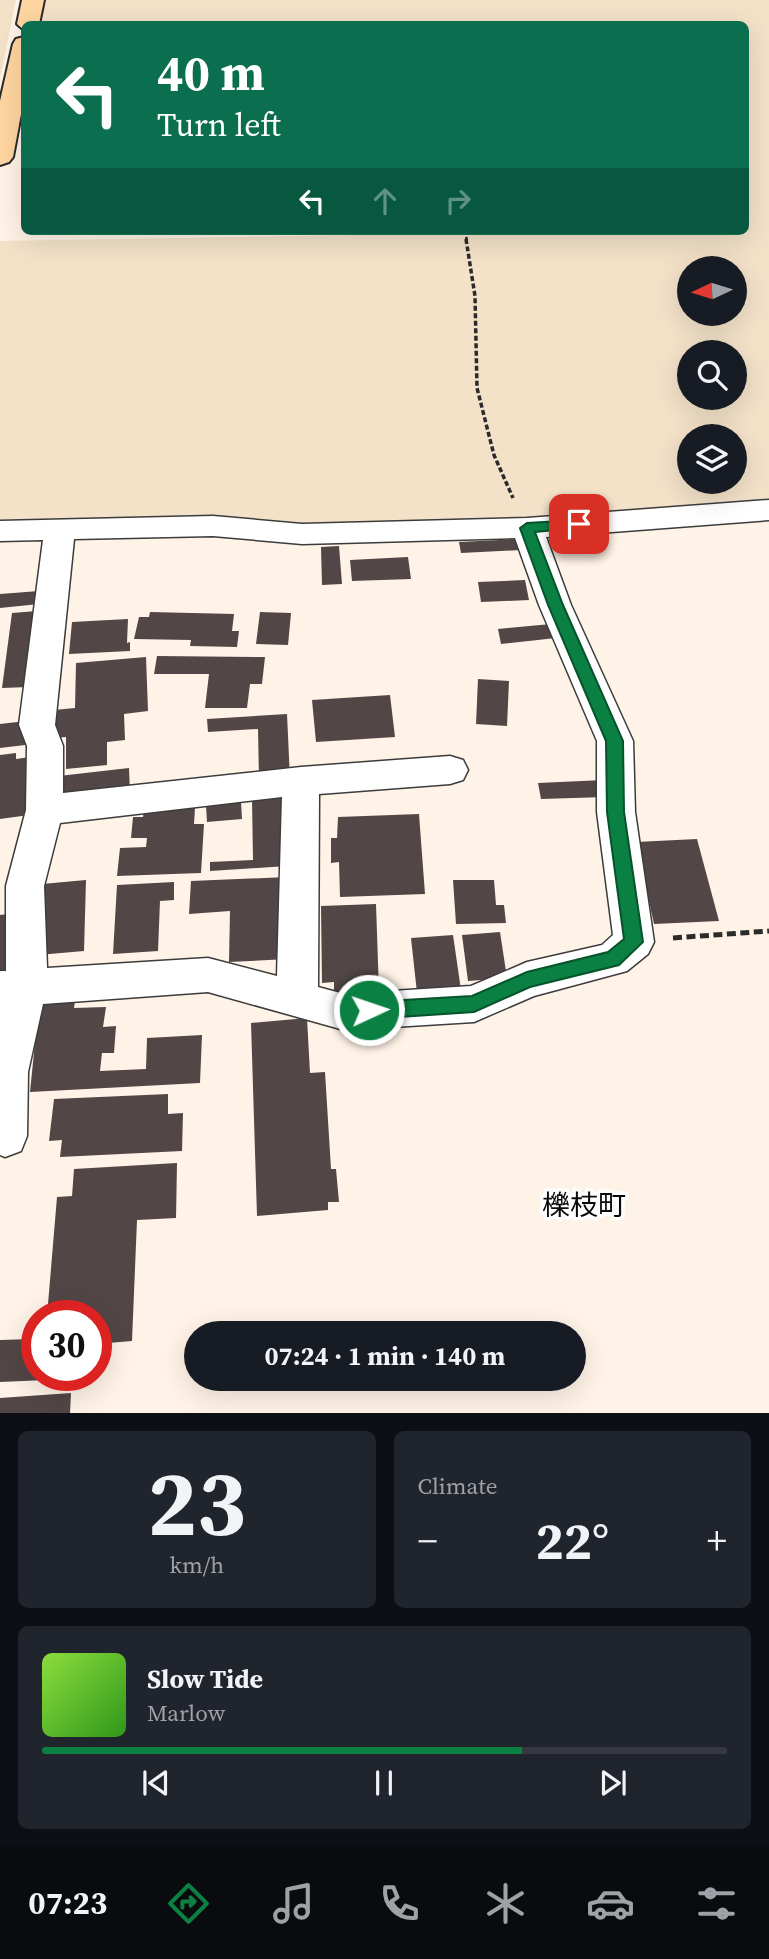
<!DOCTYPE html>
<meta charset="utf-8">
<style>
:root{--surface:#171b24;--page:#20242c;--text:#f1f3f6;--muted:#9ea1a6;--line:#363941;--accent:#0b8043}
body{margin:0;font-family:"Source Serif 4","Noto Sans JP",serif;background:var(--page);color:var(--text);height:100vh;display:flex;flex-direction:column;font-size:26px;white-space:nowrap}
*{box-sizing:border-box;margin:0}
p{font-size:23px;color:var(--muted)}
.icon{flex:none;width:38px;height:38px;fill:none;stroke:currentColor;stroke-width:2;stroke-linecap:round;stroke-linejoin:round}
.map{position:relative;height:1413px;overflow:hidden}
.sheet{display:flex;flex-direction:column;gap:18px;padding:18px;background:#0d0f14;flex:1}
.sheet>*{flex:none}
.guide{position:absolute;left:21px;top:21px;width:728px;height:214px;border-radius:10px;box-shadow:0 7px 28px #0002;background:#0b6e4f;color:#fff;overflow:hidden}
.needle{width:46px;rotate:266deg}
.tools{position:absolute;left:677px;top:256px;display:grid;gap:14px}
.tools a{display:grid;place-items:center;width:70px;height:70px;border-radius:50%;background:var(--surface);box-shadow:0 7px 28px #0002;font-size:35px}
.speed{position:absolute;left:21px;top:1300px;display:flex;gap:14px;font-size:35px;font-weight:700;text-align:center}
.speed>*{display:grid;place-content:center;width:91px;height:91px;border-radius:50%;background:var(--surface);box-shadow:0 7px 28px #0002;line-height:1}
.speed .limit{border:10px solid #d22;background:#fff;color:#111}
.pin{position:absolute;display:grid;place-items:center;width:60px;height:60px;color:#fff;margin:-30px;border-radius:14px;box-shadow:0 4px 10px #0006}
.me{position:absolute;width:77px;margin:-38px;rotate:87deg;stroke-linejoin:round;filter:drop-shadow(0 0 5px #0008)}
.turn{display:flex;align-items:center;gap:24px;height:147px;padding:0 21px;font-size:32px}
.turn .icon{width:91px;height:91px;stroke-width:2.5}
.turn b{display:block;font-size:49px;line-height:60px}
.lanes{display:flex;align-items:center;height:66px;padding:0 21px;background:#0003;justify-content:center;gap:35px;direction:ltr}
.lanes .off{opacity:.35}
.big{font-size:52px;font-weight:700;line-height:1.1}
.sheet .card{flex:1;display:flex;flex-direction:column;justify-content:center;gap:10px;min-width:0;padding:0 24px;border-radius:10px;background:var(--page)}
.sheet .dial{align-items:center;gap:0}
.dial b{font-size:91px;line-height:1}
.song{display:flex;align-items:center;gap:21px}
.cover{width:84px;height:84px;border-radius:10px;background:linear-gradient(135deg,hsl(90 70% 55%),hsl(110 70% 35%))}
.played{height:7px;border-radius:4px;background:linear-gradient(90deg,var(--accent) 70%,var(--line) 70%)}
.keys{display:flex;justify-content:space-around;direction:ltr}
.heat{display:flex;justify-content:space-between;align-items:center;font-size:38px;direction:ltr}
.sheet .tiles{flex:1;display:grid;gap:18px;grid-template-columns:1fr 1fr}
.card:last-child{grid-column:span 2}
.trip{position:absolute;left:184px;top:1321px;width:402px;height:70px;border-radius:35px;background:var(--surface);box-shadow:0 7px 28px #0002;font-weight:700;line-height:70px;text-align:center}
.menu{display:flex;height:112px;justify-content:space-around;align-items:center;background:#090b0e;color:var(--muted)}
.menu .icon{width:49px;height:49px}
.menu .selected{color:var(--accent)}
.menu b{font-size:32px;color:var(--text)}
.map>svg:first-child{display:block}
.farmland{fill:#f3e1c8;fill-rule:evenodd}
.building{fill:#524746}
.lines{fill:none;stroke-linecap:round;stroke-linejoin:round}
.street-casing{stroke:#3c3c3c;stroke-width:3}
.secondary-casing{stroke:#2b2b2b;stroke-width:4}
.path-far2{stroke:#2b2b2b;stroke-width:2.5;stroke-dasharray:4.5 2.5;stroke-linecap:butt}
.path-far1{stroke:#2b2b2b;stroke-width:3.5;stroke-dasharray:5 2.5;stroke-linecap:butt}
.path{stroke:#2b2b2b;stroke-width:5;stroke-dasharray:9 4.5;stroke-linecap:butt}
.street{fill:#fff;fill-rule:evenodd}
.secondary{fill:#ffd6a1;fill-rule:evenodd}
.route{fill:#0b8043;stroke:#07532c;stroke-width:2}
.labels{text-anchor:middle;stroke-width:7;stroke-linejoin:round;paint-order:stroke}
.near-neighbourhood-label{font-size:28px;fill:#090909;stroke:#fff}
</style>
<div class="map">
<svg width="769" height="1413" viewBox="0 0 769 1413">
<rect width="100%" height="100%" fill="#fff2e6"/>
<g class="farmland">
<polygon points="0,0 16,0 0,78"/>
<path d="M44 0H769V505L369 530 243 519 0 525V241L412 234 456 231H746V24H39ZM690 268H735V313H690ZM690 352H735V397H690ZM690 436H735V481H690Z"/>
</g>
<g class="building">
<polygon points="518,539 521,550 461,553 459,542"/>
<polygon points="339,546 342,584 322,585 321,547"/>
<polygon points="408,557 411,579 352,581 350,560"/>
<polygon points="525,580 529,600 481,602 478,582"/>
<polygon points="39,591 39,604 0,608 0,594"/>
<polygon points="37,611 28,687 2,688 12,613"/>
<polygon points="150,612 234,614 232,631 239,631 237,647 190,646 191,640 134,639 139,617 149,617"/>
<polygon points="260,612 291,613 288,645 256,644"/>
<polygon points="128,619 127,643 130,642 130,651 69,654 72,622"/>
<polygon points="551,624 556,638 501,644 498,629"/>
<polygon points="157,656 265,657 262,684 250,684 247,708 205,708 209,674 154,674"/>
<polygon points="146,657 148,711 124,714 125,740 107,742 107,765 66,769 66,737 53,738 54,710 75,708 76,663"/>
<polygon points="478,679 509,681 507,726 476,724"/>
<polygon points="390,695 395,737 316,742 312,700"/>
<polygon points="287,714 290,779 259,780 258,729 208,732 207,719"/>
<polygon points="26,721 25,745 0,748 0,724"/>
<polygon points="16,753 16,759 30,757 29,815 0,819 0,755"/>
<polygon points="129,768 130,794 60,803 59,776"/>
<polygon points="604,780 606,797 541,799 538,783"/>
<polygon points="284,797 287,866 210,871 210,862 253,860 252,799"/>
<polygon points="241,802 242,819 207,822 206,806"/>
<polygon points="195,808 194,824 204,824 201,873 117,876 120,848 146,847 147,838 131,838 133,817 143,817 144,810"/>
<polygon points="419,814 425,894 340,897 339,862 331,863 331,838 337,838 338,817"/>
<polygon points="697,839 719,921 654,924 636,842"/>
<polygon points="287,877 288,959 229,962 230,911 189,914 191,881"/>
<polygon points="86,880 84,951 38,955 42,884"/>
<polygon points="453,880 494,880 496,905 504,905 506,923 456,924"/>
<polygon points="174,882 174,900 160,901 158,951 113,954 117,885"/>
<polygon points="376,904 379,992 334,994 334,982 322,983 321,906"/>
<polygon points="8,914 7,982 0,983 0,915"/>
<polygon points="500,932 507,978 468,981 462,935"/>
<polygon points="453,935 461,990 417,993 411,938"/>
<polygon points="75,1001 74,1008 106,1007 103,1027 116,1026 114,1053 102,1053 100,1071 146,1069 147,1038 202,1035 200,1083 30,1092 39,1003"/>
<polygon points="307,1018 310,1073 325,1072 331,1169 336,1169 339,1202 328,1202 328,1210 257,1216 251,1023"/>
<polygon points="168,1094 168,1114 183,1113 182,1151 60,1157 62,1140 49,1141 54,1099"/>
<polygon points="177,1163 176,1218 137,1220 132,1341 96,1344 96,1316 47,1316 57,1197 72,1196 74,1169"/>
<polygon points="34,1339 31,1361 37,1361 37,1376 46,1376 46,1380 0,1382 0,1340"/>
<polygon points="71,1393 70,1413 0,1413 0,1398"/>
</g>
<g class="lines">
<g class="street-casing">
<path id="street" d="M769 500V520L546 537 571 605 633 741 635 812 654 942 648 954 627 971 534 996 474 1022 344 1030 208 992 43 1004 28 1072 27 1136 21 1151 5 1157 0 1155V971H6V886L26 810 27 746 19 725 43 540 0 541V521L213 516 302 524 527 518ZM213 536 302 544 515 538 539 605 597 741V812L613 935 602 945 527 962 471 986 344 994 318 987 319 794 450 784 463 780 468 770 463 760 450 756 301 767 63 793V746L55 725 74 539ZM282 797 277 976 208 958 47 968 44 886 60 823Z"/>
</g>
<g class="secondary-casing">
<g id="secondary">
<polygon points="22,0 44,0 39,24 24,24 24,30 17,24"/>
<polygon points="24,37 24,98 13,157 9,162 0,165 0,101 13,44 16,39"/>
</g>
</g>
<polyline class="path-far2" points="466,237 467,240"/>
<polyline class="path-far1" points="466,239 475,296 477,388 494,455 513,498"/>
<polyline class="path" points="673,938 769,931"/>
<use href="#street" class="street"/>
<use href="#secondary" class="secondary"/>
</g>
<polygon class="route" points="579,520 584,521 584,527 535,532 563,605 623,741 624,812 643,942 619,965 530,987 474,1012 369,1019 362,1016 359,1010 362,1005 369,1002 472,996 527,972 608,952 624,939 607,812 606,741 548,605 520,528 527,523"/>
<g class="labels">
<g class="near-neighbourhood-label">
<text x="584" y="1215">櫟枝町</text>
</g>
</g>
</svg>
<div class="tools">
<a><svg class="needle" viewBox="-14 -14 28 28"><path d="M0-13l5 13h-10z" fill="#e53935"/><path d="M0 13l5-13h-10z" fill="#9ea1a6"/></svg></a>
<a><svg class="icon" aria-label="search" viewBox="0 0 24 24"><circle cx="10" cy="10" r="6"/><path d="M15 15l6 6"/></svg></a>
<a><svg class="icon" aria-label="layers" viewBox="0 0 24 24"><path d="M12 4l9 5-9 5-9-5zM3 14l9 5 9-5"/></svg></a>
</div>
<div class="speed"><div class="limit">30</div></div>
<div class="pin" style="left:579px;top:524px;background:#d93025"><svg class="icon" aria-label="arrive" viewBox="0 0 24 24"><path d="M6 21V4h12l-3 4 3 4H6"/></svg></div>
<svg class="me" style="left:369px;top:1010px" viewBox="-20 -20 40 40"><circle r="17" fill="#0b8043" stroke="#fff" stroke-width="3"/><path d="M0-11L8 9 0 5-8 9z" fill="#fff"/></svg>
<div class="trip">07:24 · 1 min · 140 m</div>
<div class="guide">
<div class="turn"><svg class="icon" aria-label="left" viewBox="0 0 24 24"><path d="M17 20v-9H6M10 6l-5 5 5 5"/></svg><div><b>40 m</b>Turn left</div></div>
<div class="lanes"><svg class="icon" aria-label="left" viewBox="0 0 24 24"><path d="M17 20v-9H6M10 6l-5 5 5 5"/></svg><svg class="icon off" aria-label="ahead" viewBox="0 0 24 24"><path d="M12 20V5M6 11l6-6 6 6"/></svg><svg class="icon off" aria-label="right" viewBox="0 0 24 24"><path d="M7 20v-9h11M14 6l5 5-5 5"/></svg></div>
</div>
</div>
<section class="sheet">
<div class="tiles">
<div class="card dial"><b>23</b><p>km/h</p></div>
<div class="card"><p>Climate</p>
<div class="heat"><a>−</a><b class="big">22°</b><a>+</a></div>
</div>
<div class="card">
<div class="song"><i class="cover"></i><div><b>Slow Tide</b><p>Marlow</p></div></div>
<div class="played"></div>
<div class="keys"><svg class="icon" aria-label="previous" viewBox="0 0 24 24"><path d="M18 5L8 12l10 7zM5 5v14"/></svg><svg class="icon" aria-label="pause" viewBox="0 0 24 24"><path d="M8 5v14M16 5v14"/></svg><svg class="icon" aria-label="next" viewBox="0 0 24 24"><path d="M6 5l10 7-10 7zM19 5v14"/></svg></div>
</div>
</div>
</section>
<nav class="menu">
<b>07:23</b>
<svg class="icon selected" aria-label="directions" viewBox="0 0 24 24"><path d="M12 3l9 9-9 9-9-9zM9 14v-3h6M13 9l2 2-2 2"/></svg>
<svg class="icon" aria-label="music" viewBox="0 0 24 24"><path d="M9 18V5l10-2v13"/><circle cx="6" cy="18" r="3"/><circle cx="16" cy="16" r="3"/></svg>
<svg class="icon" aria-label="phone" viewBox="0 0 24 24"><path d="M5 4h4l2 5-3 2q2 4 5 5l2-3 5 2v4C11 20 4 13 5 4z"/></svg>
<svg class="icon" aria-label="climate" viewBox="0 0 24 24"><path d="M12 3v18M4 7l16 10M4 17L20 7"/></svg>
<svg class="icon" aria-label="car" viewBox="0 0 24 24"><path d="M5 17H2v-5l4-1 3-4h7l3 4 3 1v5h-3M9 17h6M6 11h13"/><circle cx="7" cy="17" r="2"/><circle cx="17" cy="17" r="2"/></svg>
<svg class="icon" aria-label="filters" viewBox="0 0 24 24"><path d="M4 7h16M4 17h16"/><circle cx="9" cy="7" r="2"/><circle cx="15" cy="17" r="2"/></svg>
</nav>
